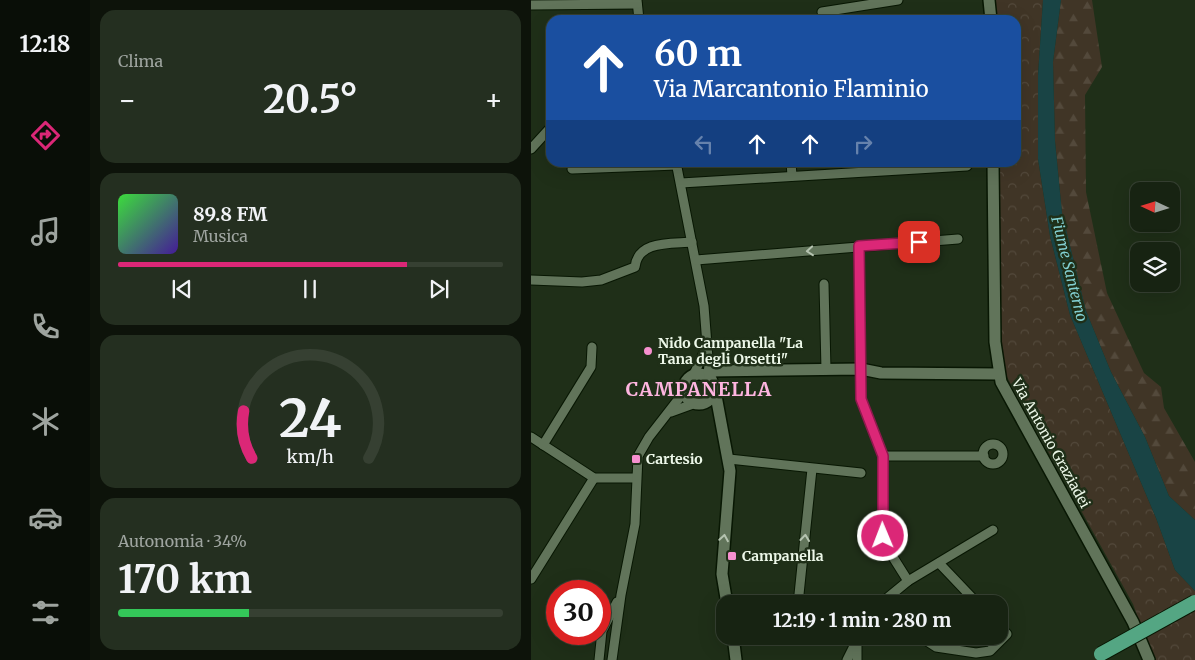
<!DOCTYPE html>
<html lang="it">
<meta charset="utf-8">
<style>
:root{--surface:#172312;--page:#242f20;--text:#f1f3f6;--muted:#9ea49f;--line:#364032;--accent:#db2777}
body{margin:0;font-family:Merriweather,serif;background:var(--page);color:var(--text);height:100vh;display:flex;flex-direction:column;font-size:19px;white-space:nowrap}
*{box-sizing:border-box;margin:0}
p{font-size:16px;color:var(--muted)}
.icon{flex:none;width:28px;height:28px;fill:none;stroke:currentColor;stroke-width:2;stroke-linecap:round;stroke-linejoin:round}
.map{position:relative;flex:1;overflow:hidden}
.sheet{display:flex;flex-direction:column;gap:10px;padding:10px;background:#0d130a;width:441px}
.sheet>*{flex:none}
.guide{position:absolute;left:15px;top:15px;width:475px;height:152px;border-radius:15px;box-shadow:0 5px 20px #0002,0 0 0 1px var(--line);background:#1a4fa0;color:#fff;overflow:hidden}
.needle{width:32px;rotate:274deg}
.controls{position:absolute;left:599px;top:182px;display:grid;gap:10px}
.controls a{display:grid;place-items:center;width:50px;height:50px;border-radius:10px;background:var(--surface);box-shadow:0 5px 20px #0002,0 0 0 1px var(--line);font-size:25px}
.speed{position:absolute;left:15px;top:580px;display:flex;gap:10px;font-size:25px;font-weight:700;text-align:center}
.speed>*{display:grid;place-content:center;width:65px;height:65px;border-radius:50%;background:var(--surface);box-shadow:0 5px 20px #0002,0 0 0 1px var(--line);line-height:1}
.speed .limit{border:8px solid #d22;background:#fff;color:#111}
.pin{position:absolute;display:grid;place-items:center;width:42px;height:42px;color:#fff;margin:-21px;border-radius:10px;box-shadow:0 2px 8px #0006}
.me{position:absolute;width:55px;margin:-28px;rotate:359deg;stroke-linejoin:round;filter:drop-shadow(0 0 4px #0008)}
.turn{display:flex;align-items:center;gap:18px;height:105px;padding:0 25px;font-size:22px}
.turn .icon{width:65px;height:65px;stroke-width:2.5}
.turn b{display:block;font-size:35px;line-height:42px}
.lanes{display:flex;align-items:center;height:48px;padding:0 25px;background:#0003;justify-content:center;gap:25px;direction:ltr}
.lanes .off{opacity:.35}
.big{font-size:38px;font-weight:700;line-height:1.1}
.sheet .tile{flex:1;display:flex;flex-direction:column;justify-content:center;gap:8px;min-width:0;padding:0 18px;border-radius:15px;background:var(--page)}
.sheet .dial{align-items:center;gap:0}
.dial svg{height:130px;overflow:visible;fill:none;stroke:var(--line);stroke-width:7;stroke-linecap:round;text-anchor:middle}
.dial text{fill:var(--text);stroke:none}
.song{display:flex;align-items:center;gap:15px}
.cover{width:60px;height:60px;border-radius:8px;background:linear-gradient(135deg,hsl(120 70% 55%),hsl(260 70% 35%))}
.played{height:5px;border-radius:2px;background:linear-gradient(90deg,var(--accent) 75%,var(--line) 75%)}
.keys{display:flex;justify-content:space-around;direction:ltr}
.heat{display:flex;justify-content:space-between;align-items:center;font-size:28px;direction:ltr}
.charge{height:8px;border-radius:4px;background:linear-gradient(90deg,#34c759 34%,var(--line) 0)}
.trip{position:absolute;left:185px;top:595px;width:292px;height:50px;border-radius:15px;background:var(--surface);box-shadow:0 5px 20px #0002,0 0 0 1px var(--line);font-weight:700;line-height:50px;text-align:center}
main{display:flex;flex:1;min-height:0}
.tab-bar{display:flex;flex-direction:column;width:90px;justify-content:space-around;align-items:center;background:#090e07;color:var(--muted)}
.tab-bar .icon{width:35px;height:35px}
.tab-bar .on{color:var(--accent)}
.tab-bar b{font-size:22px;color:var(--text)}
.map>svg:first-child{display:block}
.forest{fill:url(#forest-firs)}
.park{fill:url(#park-crowns)}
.water{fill:#194445}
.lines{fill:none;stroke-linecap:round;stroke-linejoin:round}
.minor-casing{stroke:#081703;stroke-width:11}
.tertiary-casing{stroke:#081703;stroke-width:14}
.minor{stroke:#61745a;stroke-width:9}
.tertiary{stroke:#61745a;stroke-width:11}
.primary-bridge-casing{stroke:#081703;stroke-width:16;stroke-linecap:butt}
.primary-bridge{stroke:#54a683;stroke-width:14}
.oneway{stroke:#b5c3b0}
.route-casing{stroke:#8e194d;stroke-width:12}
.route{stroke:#db2777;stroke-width:9}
.poi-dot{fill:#f690cf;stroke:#1f2f18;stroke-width:2}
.labels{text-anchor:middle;stroke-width:5;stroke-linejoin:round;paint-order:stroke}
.poi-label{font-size:14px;font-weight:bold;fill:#edf8e9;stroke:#1f2f18;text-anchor:start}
.street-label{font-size:14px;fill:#edf8e9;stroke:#1f2f18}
.water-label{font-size:15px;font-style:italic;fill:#82d0d2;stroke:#1f2f18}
.district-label{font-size:19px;font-weight:bold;letter-spacing:1px;fill:#feb5e0;stroke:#1f2f18}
</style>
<main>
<nav class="tab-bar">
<b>12:18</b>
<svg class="icon on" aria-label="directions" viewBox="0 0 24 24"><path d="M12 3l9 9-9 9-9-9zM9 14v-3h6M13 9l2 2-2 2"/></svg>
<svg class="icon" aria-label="music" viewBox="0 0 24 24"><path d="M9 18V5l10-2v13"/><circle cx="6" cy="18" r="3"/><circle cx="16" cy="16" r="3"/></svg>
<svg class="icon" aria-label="phone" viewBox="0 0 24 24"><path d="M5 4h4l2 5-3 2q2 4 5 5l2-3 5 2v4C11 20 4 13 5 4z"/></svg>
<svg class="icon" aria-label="climate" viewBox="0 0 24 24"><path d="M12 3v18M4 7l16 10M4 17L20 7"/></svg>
<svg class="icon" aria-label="car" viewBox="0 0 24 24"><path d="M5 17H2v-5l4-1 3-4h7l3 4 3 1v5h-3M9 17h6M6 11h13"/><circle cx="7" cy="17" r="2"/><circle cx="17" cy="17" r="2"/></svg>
<svg class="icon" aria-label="filters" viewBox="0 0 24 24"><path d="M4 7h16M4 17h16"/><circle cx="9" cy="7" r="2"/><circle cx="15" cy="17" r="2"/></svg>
</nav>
<section class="sheet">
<div class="tile"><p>Clima</p>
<div class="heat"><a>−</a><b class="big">20.5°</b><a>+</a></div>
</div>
<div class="tile">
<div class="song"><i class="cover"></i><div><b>89.8 FM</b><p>Musica</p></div></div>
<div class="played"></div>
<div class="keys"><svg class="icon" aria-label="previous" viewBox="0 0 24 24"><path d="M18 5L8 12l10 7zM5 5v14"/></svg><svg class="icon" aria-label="pause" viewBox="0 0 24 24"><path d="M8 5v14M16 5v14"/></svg><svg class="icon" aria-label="next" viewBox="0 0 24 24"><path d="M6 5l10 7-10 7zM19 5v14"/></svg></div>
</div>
<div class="tile dial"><svg viewBox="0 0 100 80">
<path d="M14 69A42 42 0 1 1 86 69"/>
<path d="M14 69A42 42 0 0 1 9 40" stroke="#db2777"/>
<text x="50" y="56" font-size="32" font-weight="700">24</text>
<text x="50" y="72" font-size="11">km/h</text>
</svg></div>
<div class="tile"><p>Autonomia · 34%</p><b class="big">170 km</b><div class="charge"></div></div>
</section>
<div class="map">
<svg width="664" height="660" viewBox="0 0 664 660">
<defs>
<pattern id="forest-firs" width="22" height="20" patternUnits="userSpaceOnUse" patternTransform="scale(1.25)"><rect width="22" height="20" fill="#403526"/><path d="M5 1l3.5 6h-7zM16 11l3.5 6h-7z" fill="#53493b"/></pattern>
<pattern id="park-crowns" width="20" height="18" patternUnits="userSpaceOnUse" patternTransform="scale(1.25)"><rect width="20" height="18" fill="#403526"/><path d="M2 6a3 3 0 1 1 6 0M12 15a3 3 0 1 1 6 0" fill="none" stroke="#53493b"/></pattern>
</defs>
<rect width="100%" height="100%" fill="#1f2f18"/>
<polygon class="forest" points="530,0 561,0 571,67 554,95 555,192 576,293 613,373 630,387 633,408 664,462 664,520 638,496 614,437 580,372 555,311 531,213 524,141 522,62"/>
<polygon class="park" points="462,0 512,0 507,75 507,159 519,236 539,315 625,518 644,570 664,591 664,660 613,660 610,626 602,604 471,368 467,163 485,162 485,20 464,20"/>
<polygon class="water" points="512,0 530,0 522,62 524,141 531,213 555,311 580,372 614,437 638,496 664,520 664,591 644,570 625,518 539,315 519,236 507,159 507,75"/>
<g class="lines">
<g class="minor-casing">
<g id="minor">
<polyline points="106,0 108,20"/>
<polyline points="0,5 106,4"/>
<polyline points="291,12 367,0"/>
<polyline points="0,149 20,127"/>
<polyline points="145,162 173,306 178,371"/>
<polyline points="260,162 261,176"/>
<polyline points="41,169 146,165"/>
<polyline points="150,183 436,166"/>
<polyline points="328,246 330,399 352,456 352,536 355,546 377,581"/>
<polyline points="165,260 427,239"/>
<path d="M0 280 51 282 70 280 104 267C107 240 140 244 161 242"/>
<polyline points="293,284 295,370"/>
<polyline points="163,374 174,350"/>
<polyline points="140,412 162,404"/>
<polyline points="0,437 63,478 105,478"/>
<circle cx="462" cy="454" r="10"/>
<polyline points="12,445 60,367 61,347"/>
<polyline points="352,456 453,456"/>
<polyline points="198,459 330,473"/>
<polyline points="408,563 447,604"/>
<polyline points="0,579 63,478"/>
<polyline points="195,601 260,604"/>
<polyline points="267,604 281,469"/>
<polyline points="349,604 377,581 462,530"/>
<polyline points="388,636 405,647 445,653 459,651 476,634 469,627"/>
<polyline points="68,660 71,631 86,602"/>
<polyline points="81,660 90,595 104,524 107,456 118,437 153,392"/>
<polyline points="316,660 328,636"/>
<polyline points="326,660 326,643"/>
</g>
</g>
<g class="tertiary-casing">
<g id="tertiary">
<polyline points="458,0 460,20"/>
<polyline points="462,162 464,342 470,382 602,622 618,660"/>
<circle cx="168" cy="389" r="15"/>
<polyline points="180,379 178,371 330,369 350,373 467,374"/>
<polyline points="183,385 199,471 191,574 196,604"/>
<polyline points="202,636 205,660"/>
</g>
</g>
<use href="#minor" class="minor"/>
<use href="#tertiary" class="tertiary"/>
<g class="primary-bridge-casing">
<polyline id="primary-bridge" points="570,654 664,602"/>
</g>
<use href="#primary-bridge" class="primary-bridge"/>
</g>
<defs><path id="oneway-chevron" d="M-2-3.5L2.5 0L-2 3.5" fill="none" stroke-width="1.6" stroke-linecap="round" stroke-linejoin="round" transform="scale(1.25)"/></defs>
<g class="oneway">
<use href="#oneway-chevron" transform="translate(279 251) rotate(175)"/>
<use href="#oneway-chevron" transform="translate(193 538) rotate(-81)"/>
<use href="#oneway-chevron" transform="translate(274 538) rotate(-84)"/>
</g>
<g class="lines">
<g class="route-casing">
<polyline id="route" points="352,536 352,456 330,399 328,246 388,242"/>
</g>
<use href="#route" class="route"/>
</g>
<g class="poi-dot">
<circle cx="117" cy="351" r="5"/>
<rect x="100" y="454" width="10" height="10" rx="2.5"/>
<rect x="196" y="551" width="10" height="10" rx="2.5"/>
</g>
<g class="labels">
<g class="poi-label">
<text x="127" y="348">Nido Campanella "La<tspan x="127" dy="16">Tana degli Orsetti"</tspan></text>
<text x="115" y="464">Cartesio</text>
<text x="211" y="561">Campanella</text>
</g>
<g class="street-label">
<text transform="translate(520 443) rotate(61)" y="5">Via Antonio Graziadei</text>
</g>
<g class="water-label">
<text transform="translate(538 269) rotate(76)" y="5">Fiume Santerno</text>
</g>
<g class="district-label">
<text x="168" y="396">CAMPANELLA</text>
</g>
</g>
</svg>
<div class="controls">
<a><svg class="needle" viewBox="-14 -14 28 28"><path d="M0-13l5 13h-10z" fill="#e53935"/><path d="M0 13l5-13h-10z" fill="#9ea49f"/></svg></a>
<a><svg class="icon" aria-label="layers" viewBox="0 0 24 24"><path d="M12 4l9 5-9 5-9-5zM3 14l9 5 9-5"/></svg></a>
</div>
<div class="speed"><div class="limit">30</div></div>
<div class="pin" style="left:388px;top:242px;background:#d93025"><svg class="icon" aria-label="arrive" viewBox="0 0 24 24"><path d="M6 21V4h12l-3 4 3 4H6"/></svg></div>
<svg class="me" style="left:352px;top:536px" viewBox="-20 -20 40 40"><circle r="17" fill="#db2777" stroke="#fff" stroke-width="3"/><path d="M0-11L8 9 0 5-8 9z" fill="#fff"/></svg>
<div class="trip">12:19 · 1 min · 280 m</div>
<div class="guide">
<div class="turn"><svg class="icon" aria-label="ahead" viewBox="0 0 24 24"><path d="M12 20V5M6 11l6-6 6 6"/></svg><div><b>60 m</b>Via Marcantonio Flaminio</div></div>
<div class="lanes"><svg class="icon off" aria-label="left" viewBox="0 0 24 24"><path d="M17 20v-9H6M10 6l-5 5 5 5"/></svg><svg class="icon" aria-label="ahead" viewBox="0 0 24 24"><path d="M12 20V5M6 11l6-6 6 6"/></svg><svg class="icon" aria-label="ahead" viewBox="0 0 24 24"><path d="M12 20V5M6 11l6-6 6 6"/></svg><svg class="icon off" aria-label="right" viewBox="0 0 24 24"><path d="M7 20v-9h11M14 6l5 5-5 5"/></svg></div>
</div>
</div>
</main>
